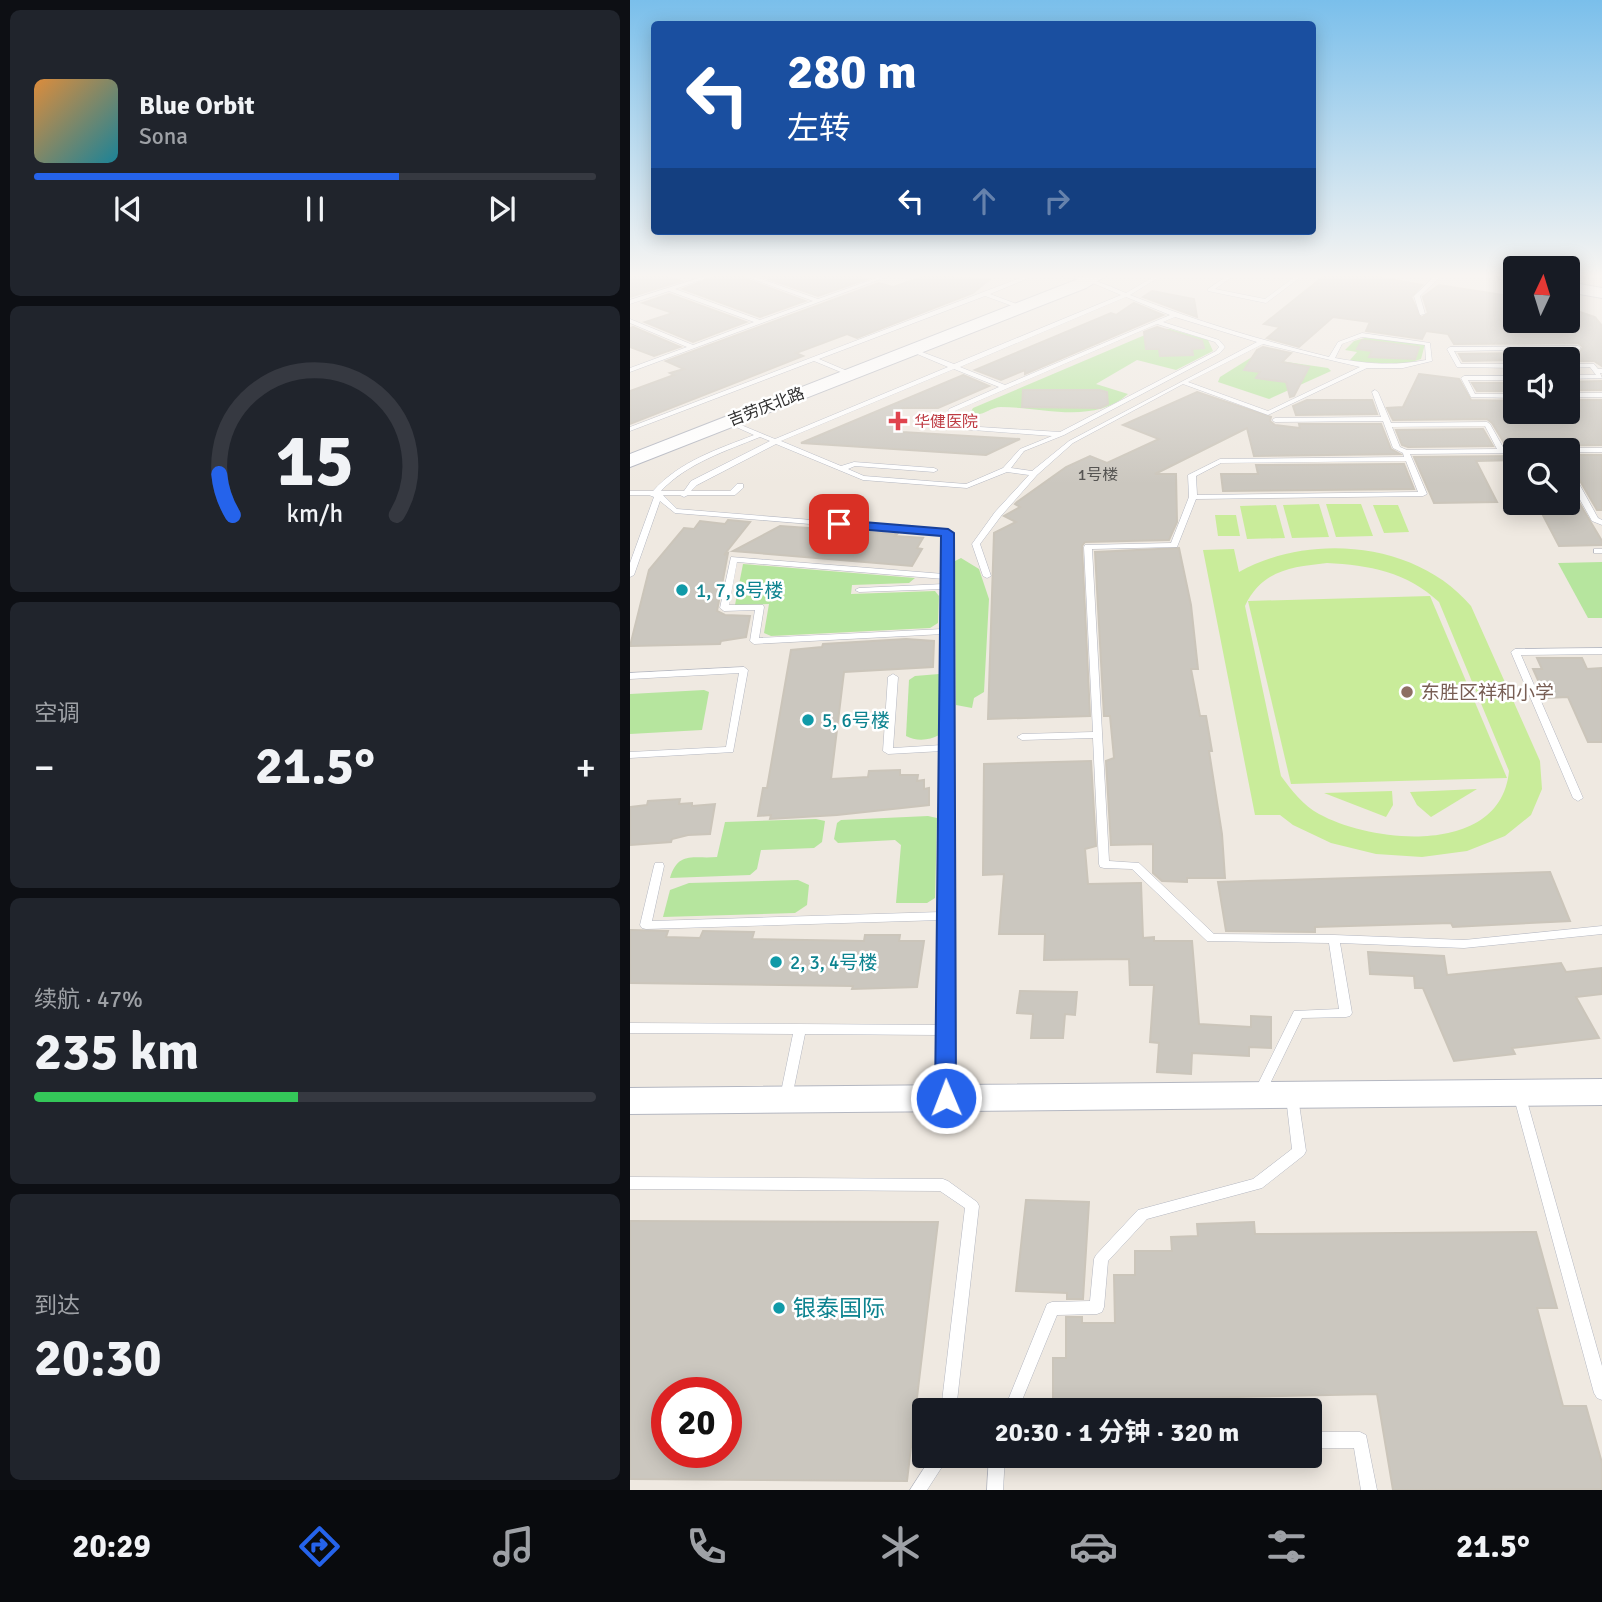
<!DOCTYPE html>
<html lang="zh">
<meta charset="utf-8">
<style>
:root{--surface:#171b24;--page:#20242c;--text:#f1f3f6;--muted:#9ea1a6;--line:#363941;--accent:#2563eb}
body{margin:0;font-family:Signika,"Noto Sans SC",sans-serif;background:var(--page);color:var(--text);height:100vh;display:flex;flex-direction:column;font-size:26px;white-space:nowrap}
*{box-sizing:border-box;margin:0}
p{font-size:23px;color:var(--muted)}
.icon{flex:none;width:38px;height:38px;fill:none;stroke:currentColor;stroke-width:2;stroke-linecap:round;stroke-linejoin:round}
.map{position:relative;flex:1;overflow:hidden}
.sheet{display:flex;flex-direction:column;gap:10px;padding:10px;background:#0d0f14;width:630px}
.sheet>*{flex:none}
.hud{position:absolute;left:21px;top:21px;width:665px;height:214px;border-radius:7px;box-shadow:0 4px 18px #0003;background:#1a4fa0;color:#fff;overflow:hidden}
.needle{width:46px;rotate:4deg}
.tools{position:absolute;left:873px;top:256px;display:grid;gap:14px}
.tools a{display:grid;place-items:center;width:77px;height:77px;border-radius:7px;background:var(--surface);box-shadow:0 4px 18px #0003;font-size:35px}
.speed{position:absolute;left:21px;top:1377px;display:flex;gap:14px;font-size:35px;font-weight:700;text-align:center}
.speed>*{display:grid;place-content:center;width:91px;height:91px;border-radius:50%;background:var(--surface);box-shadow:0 4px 18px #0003;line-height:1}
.speed .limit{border:10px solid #d22;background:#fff;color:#111}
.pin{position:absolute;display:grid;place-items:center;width:60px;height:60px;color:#fff;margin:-30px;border-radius:14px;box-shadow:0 4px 10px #0006}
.me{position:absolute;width:77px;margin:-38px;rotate:359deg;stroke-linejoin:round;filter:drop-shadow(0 0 5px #0008)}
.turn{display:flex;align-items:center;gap:24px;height:147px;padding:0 21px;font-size:32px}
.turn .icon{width:91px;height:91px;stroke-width:2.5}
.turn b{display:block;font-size:49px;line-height:60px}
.lanes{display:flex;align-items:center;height:66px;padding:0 21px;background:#0003;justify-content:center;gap:35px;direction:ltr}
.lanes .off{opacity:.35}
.big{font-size:52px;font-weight:700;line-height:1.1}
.sheet .tile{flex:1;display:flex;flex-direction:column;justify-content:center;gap:10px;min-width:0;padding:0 24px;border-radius:10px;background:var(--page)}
.sheet .dial{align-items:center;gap:0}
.dial svg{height:182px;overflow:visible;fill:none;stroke:var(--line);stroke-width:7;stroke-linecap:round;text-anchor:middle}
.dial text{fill:var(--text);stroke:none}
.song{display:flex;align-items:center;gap:21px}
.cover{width:84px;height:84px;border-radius:10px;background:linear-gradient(135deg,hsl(30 70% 55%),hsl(190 70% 35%))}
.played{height:7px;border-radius:4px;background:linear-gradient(90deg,var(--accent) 65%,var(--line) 65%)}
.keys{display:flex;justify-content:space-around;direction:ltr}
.heat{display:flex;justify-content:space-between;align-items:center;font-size:38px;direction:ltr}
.charge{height:10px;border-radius:5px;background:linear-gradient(90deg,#34c759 47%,var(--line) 0)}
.trip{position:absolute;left:282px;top:1398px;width:410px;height:70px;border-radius:7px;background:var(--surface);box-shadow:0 4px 18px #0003;font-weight:700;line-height:70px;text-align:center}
.menu{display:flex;height:112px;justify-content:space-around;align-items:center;background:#090b0e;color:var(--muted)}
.menu .icon{width:49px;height:49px}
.menu .selected{color:var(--accent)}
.menu b{font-size:32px;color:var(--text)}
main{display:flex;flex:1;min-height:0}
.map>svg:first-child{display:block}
.green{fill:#b6e59e}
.pitch{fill:#c9ec9a;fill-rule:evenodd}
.building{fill:#cbc7bf;stroke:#cbc5ba;stroke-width:2;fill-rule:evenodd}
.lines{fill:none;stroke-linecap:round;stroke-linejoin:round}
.service-casing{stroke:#b4b7c1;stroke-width:1}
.tertiary-casing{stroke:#b4b7c1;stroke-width:2}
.secondary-casing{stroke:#b4b7c1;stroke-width:2}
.service{fill:#fff;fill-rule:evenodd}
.tertiary{fill:#fff;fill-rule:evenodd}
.secondary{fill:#fff;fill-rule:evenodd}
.route{fill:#2563eb;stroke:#184099;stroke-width:2}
.health-dot{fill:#e0444e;stroke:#fff;stroke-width:2.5}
.culture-dot{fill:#0f9aa8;stroke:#fff;stroke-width:2.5}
.education-dot{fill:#8d6e63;stroke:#fff;stroke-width:2.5}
.labels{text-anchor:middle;stroke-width:5;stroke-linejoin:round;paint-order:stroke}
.far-street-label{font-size:16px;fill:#2e2e2e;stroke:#fff}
.far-health-label{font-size:16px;fill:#be3a42;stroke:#fff;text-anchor:start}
.number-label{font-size:16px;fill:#555452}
.culture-label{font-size:19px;fill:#0d838f;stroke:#fff;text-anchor:start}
.education-label{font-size:19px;fill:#785e54;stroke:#fff;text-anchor:start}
.near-culture-label{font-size:23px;fill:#0d838f;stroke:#fff;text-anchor:start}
</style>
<main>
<section class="sheet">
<div class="tile">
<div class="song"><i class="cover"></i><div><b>Blue Orbit</b><p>Sona</p></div></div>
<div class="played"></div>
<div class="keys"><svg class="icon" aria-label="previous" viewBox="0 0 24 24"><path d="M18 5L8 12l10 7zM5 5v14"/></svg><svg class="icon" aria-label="pause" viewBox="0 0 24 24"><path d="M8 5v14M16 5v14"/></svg><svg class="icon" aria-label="next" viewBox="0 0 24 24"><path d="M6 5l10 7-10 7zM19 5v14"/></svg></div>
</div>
<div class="tile dial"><svg viewBox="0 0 100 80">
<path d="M14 69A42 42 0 1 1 86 69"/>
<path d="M14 69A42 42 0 0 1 8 51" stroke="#2563eb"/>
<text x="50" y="56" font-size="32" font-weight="700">15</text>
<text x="50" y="72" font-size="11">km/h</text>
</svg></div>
<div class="tile"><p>空调</p>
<div class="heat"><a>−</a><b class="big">21.5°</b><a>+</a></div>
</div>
<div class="tile"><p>续航 · 47%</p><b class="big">235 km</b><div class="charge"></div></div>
<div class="tile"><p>到达</p><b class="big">20:30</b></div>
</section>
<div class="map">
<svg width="972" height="1490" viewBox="0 0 972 1490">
<rect width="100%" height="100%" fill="#efe9e1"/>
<g class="green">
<path d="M529 329H540L578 340 583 351 546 370 507 360 466 384 498 394C463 425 413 407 371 407 359 407 353 418 340 413L343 408Z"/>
<polygon points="735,338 795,344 791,359 776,364 725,362 720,360 727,352 715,350 724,341"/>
<polygon points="622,357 698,368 701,371 639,399 588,382 590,377"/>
<polygon points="331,558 349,569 359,599 354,692 344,698 342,708 326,705 325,561"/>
<polygon points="972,562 972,618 958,618 928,563"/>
<polygon points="113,564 285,578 279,583 222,585 221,594 305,591 309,596 308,623 300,628 141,636 134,633 139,604 105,605"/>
<path d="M309 674V735C299 741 285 741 276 736L279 680 285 676Z"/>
<polygon points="74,690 79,692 72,730 0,734 0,694"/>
<polygon points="298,816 307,818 305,898 297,903 266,903 271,845 265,840 208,843 204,839 207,823 211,820"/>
<path d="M186 819 195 821 192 842 184 848 131 850 127 869 120 875 40 878C48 851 63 859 87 857L95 822Z"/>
<polygon points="168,880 179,885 177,905 165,913 33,917 40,890 59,883"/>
</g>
<g class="pitch">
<polygon points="689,504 699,537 662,538 653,505"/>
<polygon points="696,504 731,504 743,536 706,537"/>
<polygon points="646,505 655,538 617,539 610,506"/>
<polygon points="743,505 768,505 779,532 754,533"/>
<polygon points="585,515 606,515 610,536 588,536"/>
<path d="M604 549 609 572C681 532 787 542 841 606L910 761 912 789 901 815 875 836 837 851 792 857 746 854 701 843 663 825 650 815H625L573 550ZM697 563C739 565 777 572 809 602L879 771C871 856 744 844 689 814 673 805 662 791 651 776L615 606C632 570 661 567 697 563Z"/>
<polygon points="800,596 877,778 661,784 618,601"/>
<polygon points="847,789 801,817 787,805 780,792"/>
<polygon points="762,791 763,805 756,817 694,793"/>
</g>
<g class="building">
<polygon points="0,276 35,276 51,281 0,297"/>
<polygon points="86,276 114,276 116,279 175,301 130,317 53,289"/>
<polygon points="130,276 227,276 237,279 188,296"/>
<polygon points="295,276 360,279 343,293 227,338 217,334 166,353 173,356 0,424 0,391 44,375 40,373 54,369 36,361 249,283 263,287"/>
<polygon points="694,276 742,276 792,285 781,297 791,318 798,313 793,297 809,285 886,297 886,320 938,320 938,308 965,317 972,326 972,366 964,361 938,361 938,359 833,361 829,354 950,352 953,347 948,343 824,344 818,334 796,331 792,339 736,331 740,322 703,317 669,347 637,338 650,327 634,324"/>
<polygon points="522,291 564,299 567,317 513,297"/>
<polygon points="39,294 116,322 63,342 15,322 43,313 13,303"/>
<polygon points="504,303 533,315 395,374 395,370 371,380 345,370 481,313 486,315"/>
<polygon points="3,327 50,347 24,356 0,347 0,328"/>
<polygon points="527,327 572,341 574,348 562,349 563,355 530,356 529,349 516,349 514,332"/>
<polygon points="732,340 789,347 785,359 739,357 742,351 727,349"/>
<polygon points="633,347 661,353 652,362 679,367 664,396 660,397 656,382 626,378 630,372 614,370 627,350"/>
<polygon points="789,374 829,379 841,400 886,401 886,411 950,411 942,400 972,400 972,445 876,446 862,423 857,419 763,420 757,408 773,407"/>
<polygon points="333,375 359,386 308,408 272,408 272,432 390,439 356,455 171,443"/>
<polygon points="972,381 972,390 938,390 938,382"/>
<polygon points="842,383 886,383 886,391 847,391"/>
<polygon points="393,390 469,390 477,392 478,404 470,408 392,407"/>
<polygon points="567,392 641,417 640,421 645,425 670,428 669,424 751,424 761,449 770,454 624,456 617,428 525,474 546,474 547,522 539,540 455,542 452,546 460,716 358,719 364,533 386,522 374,516 390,507 385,504 387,502 436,467 460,456 477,463 529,439 493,425"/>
<polygon points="677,400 742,400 747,414 666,415 663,406"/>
<polygon points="853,429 863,446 778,447 772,445 766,430"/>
<polygon points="938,455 972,455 972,510 967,510 949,479 938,477"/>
<polygon points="886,456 886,460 846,461 867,502 804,503 784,457"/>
<polygon points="774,464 784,489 593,491 591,474 628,474 626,465"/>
<polygon points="938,484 972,541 972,545 929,546 906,502 938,502"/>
<polygon points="98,520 120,522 94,555 98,553 87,611 95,615 120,616 116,637 91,641 90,644 0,646 19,570 54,528 64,529 70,521 95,524"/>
<polygon points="150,526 267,534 265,536 293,538 287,548 292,549 282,566 103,551"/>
<polygon points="549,548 561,605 568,669 561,669 570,716 576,716 582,751 579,751 592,834 595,878 557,878 557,882 532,881 523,873 523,844 481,845 476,761 484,758 480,716 474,716 465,552"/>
<polygon points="276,639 304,641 303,667 214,672 201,779 238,777 239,771 270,770 270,775 288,775 287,781 294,780 294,789 299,788 299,805 207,815 140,819 141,815 128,816 133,788 137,788 161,650 192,647 193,644"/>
<polygon points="907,658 952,658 957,669 972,668 972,742 958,742 938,697 916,698 903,669 912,669"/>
<polygon points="461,761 466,846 455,849 458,884 511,883 513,938 524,937 524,941 562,941 569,1024 621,1027 621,1016 641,1017 641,1048 619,1047 619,1056 562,1053 561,1074 527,1072 529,1043 520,1042 524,985 500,985 499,959 414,960 415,934 369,934 374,874 353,875 354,764"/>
<polygon points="50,799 49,804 62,803 62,806 85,804 80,834 58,835 42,839 41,842 0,845 0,807 17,805 18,801"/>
<polygon points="920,872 940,921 823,927 821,923 685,927 685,932 596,931 588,882"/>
<polygon points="0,930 38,931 36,937 70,938 73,931 124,932 122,939 234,941 235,935 270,935 269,941 294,941 287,987 222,989 223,986 0,983"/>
<polygon points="738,952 814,956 817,975 931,963 936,972 972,968 972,994 946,997 969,1038 882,1048 885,1054 824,1061 793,988 785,988 784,976 740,974"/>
<polygon points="390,991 447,992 445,1015 435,1014 433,1038 401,1038 403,1014 387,1013"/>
<polygon points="396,1200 459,1202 453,1299 437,1299 437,1293 386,1291"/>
<path d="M0 1221 308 1222 277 1481 0 1479ZM37 1393H96V1452H37Z"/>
<polygon points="624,1222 625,1234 906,1232 927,1308 907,1308 933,1406 956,1406 972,1463 972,1489 763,1490 747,1394 423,1401 423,1358 436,1358 436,1317 452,1317 452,1323 485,1323 484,1275 505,1275 505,1251 542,1251 541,1237 568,1236 567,1224"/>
</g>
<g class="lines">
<g class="service-casing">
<g id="service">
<polygon points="75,276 82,276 45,289 130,320 183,301 117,277 116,276 123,276 188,299 252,276 259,276 0,372 0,368 57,347 0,323 0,319 63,345 124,322 39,291 0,304 0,300"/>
<polygon points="383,276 393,276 399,278 360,294 395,307 395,309 391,309 355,296 189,359 222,373 222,375 218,375 184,361 0,431 0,427 390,278"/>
<path d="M432 276C455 275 475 284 496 293L525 276H531L500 295C565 321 631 340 699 357L708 342 732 333 800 343 802 361 773 368H737L638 415 553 384 443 443 407 475 371 516 350 544 361 576 357 578 353 576 342 544 365 512 399 475 377 472 337 488 233 480 146 444 67 485 61 491H100L107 484H113V488L105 495H58L54 497 50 495H33L47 509 318 531 322 533V1098L320 1102 316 1103 312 1102 310 1098V1035L175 1034 162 1097 160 1101 156 1102 152 1101 150 1097 163 1034 0 1033V1023L310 1025 311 920 16 929 12 928 10 925 24 866 25 863H33L34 866 22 921 311 912 312 751 258 754 253 751 258 677 263 674 268 677 263 748 312 745 313 634 124 644 120 641 125 610 94 611 90 608 101 557 314 574V535L45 513 30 501 4 575 0 577V563L24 497 19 495H0V491H23C50 461 88 449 124 435L95 422V420H99L145 439 318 367 280 351V349H284L324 364 491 295 458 281ZM496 297 540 315 375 385 330 367ZM545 317 627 342 439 441 402 471 381 468 394 451 434 435 590 353 595 347 589 340 533 322ZM527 324 585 342 589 347 586 351 430 432 334 426 325 411ZM732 337 795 345 796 360C763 366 737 364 705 358L712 344ZM633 344 730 367 638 411 558 382ZM324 369 369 387 319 409 318 410 330 429 422 436 390 449 373 468 336 484 234 476 218 469 225 466 304 472 308 470 304 468 224 462 211 466 151 441ZM130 437 140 441 61 481 54 491H31C57 463 96 451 130 437ZM107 562 314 579V584L229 588 225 590 229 592 314 589 313 629 129 638 134 607 133 605H99Z"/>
<polygon points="597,276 603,276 585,289 635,299 666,276 672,276 636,303 578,291 578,289"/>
<polygon points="805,276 811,276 790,296 795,314 790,315 784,296"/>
<polygon points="948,346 950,347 950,349 824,351 831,364 886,364 886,368 827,367 817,349 820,347"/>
<polygon points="938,364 964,364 968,369 972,369 972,373 970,373 972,378 938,379 938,375 966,375 960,367 938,368"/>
<polygon points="886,376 886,380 838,380 845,394 886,394 886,398 841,397 831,378 834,376"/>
<path d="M745 390 748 392 761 423 857 422 860 424 874 449 889 450H886V453L780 454 797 494 793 496 566 499 547 547 462 549 479 861 509 863 584 934 704 935 834 940 972 926V934L834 948 710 943 722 1013 720 1016 716 1017 672 1018 634 1096 630 1097 626 1096 624 1092 664 1011 709 1009 699 943 577 941 502 869 474 868 470 867 469 864 463 738 392 740 387 737 392 734 463 732 454 547 455 545 541 543 559 497 558 475 590 459 774 457 773 453 763 448 753 421 645 422 642 420 645 418 751 417 742 392ZM855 426 867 449 777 450 770 447 762 427ZM776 461 788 492 567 495 566 476 591 463Z"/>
<rect x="938" y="393" width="34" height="4"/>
<polygon points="938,448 972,448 972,452 938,452 938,450 935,450"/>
<polygon points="940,478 943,478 947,480 968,518 972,520 972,525 962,521 939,480"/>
<rect x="964" y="549" width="8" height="4"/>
<polygon points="972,648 972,654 891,655 953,798 948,801 943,798 881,652 885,649"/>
<polygon points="114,667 118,670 103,752 0,758 0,752 96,747 109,673 0,679 0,673"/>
<polygon points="889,1089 893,1090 895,1094 972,1366 972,1400 967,1398 964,1393 883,1094 885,1090"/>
<polygon points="662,1092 666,1093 668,1097 676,1151 674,1155 632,1188 517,1219 478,1261 474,1307 472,1312 467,1314 427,1315 388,1410 374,1410 417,1304 422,1302 460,1301 464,1259 466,1255 508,1210 623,1179 662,1149 656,1097 658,1093"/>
<polygon points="0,1177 313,1179 318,1181 347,1202 349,1206 326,1410 311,1410 335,1208 310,1191 0,1189"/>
<polygon points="679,1432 730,1432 736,1435 747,1490 731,1490 724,1448 679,1448"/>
<polygon points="302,1456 319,1456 297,1490 280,1490"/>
<polygon points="359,1456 375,1456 373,1490 357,1490"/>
</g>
</g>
<g class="tertiary-casing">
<polygon id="tertiary" points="972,1079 972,1105 0,1114 0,1088"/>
</g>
<g class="secondary-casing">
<g id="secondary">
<polygon points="456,276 476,276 456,288 0,467 0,454"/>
<polygon points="867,276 886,276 886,282 869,279"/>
<polygon points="938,282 972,288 972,298 938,292"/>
</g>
</g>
<use href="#service" class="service"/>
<use href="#tertiary" class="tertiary"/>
<use href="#secondary" class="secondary"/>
</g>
<linearGradient id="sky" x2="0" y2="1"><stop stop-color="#7abfeb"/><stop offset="0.57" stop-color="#f8f5f2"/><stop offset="1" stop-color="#f8f5f2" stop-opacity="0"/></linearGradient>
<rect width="972" height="484" fill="url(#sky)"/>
<polygon class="route" points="209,520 318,529 324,533 326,1098 323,1104 308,1104 305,1098 311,536 204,527 203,524"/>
<path class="health-dot" d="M264.5 410.5h7v7h7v7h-7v7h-7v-7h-7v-7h7z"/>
<g class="culture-dot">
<circle cx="52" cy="590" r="7"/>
<circle cx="178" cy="720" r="7"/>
<circle cx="146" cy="962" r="7"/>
<circle cx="149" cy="1308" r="7"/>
</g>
<circle class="education-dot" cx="777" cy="692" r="7"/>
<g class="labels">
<g class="far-street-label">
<text transform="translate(136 406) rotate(-21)" y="6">吉劳庆北路</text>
</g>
<g class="far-health-label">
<text x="284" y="427">华健医院</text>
</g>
<g class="number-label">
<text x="468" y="480">1号楼</text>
</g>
<g class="culture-label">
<text x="66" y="597">1, 7, 8号楼</text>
<text x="192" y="727">5, 6号楼</text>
<text x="160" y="969">2, 3, 4号楼</text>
</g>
<g class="education-label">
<text x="791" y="699">东胜区祥和小学</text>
</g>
<g class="near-culture-label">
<text x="163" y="1316">银泰国际</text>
</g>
</g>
</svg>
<div class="tools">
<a><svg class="needle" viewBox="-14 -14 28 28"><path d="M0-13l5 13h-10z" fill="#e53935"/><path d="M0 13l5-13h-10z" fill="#9ea1a6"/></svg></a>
<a><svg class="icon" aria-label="sound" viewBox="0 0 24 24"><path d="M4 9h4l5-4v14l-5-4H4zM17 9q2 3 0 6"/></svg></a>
<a><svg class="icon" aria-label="search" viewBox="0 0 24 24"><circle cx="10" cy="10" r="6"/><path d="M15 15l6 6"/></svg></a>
</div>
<div class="speed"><div class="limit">20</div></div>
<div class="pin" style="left:209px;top:524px;background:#d93025"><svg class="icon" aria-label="arrive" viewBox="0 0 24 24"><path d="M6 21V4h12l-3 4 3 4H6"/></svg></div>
<svg class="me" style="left:316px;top:1098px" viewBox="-20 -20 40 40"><circle r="17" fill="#2563eb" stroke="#fff" stroke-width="3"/><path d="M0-11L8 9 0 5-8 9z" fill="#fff"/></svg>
<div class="trip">20:30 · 1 分钟 · 320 m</div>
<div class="hud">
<div class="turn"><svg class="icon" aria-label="left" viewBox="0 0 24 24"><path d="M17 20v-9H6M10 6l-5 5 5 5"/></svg><div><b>280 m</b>左转</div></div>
<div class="lanes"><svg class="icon" aria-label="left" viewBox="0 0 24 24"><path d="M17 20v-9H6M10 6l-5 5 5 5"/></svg><svg class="icon off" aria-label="ahead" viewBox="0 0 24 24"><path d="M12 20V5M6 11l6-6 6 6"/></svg><svg class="icon off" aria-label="right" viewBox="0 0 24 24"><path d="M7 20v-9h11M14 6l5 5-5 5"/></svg></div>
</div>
</div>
</main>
<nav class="menu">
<b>20:29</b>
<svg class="icon selected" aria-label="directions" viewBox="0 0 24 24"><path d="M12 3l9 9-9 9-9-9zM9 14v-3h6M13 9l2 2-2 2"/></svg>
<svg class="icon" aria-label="music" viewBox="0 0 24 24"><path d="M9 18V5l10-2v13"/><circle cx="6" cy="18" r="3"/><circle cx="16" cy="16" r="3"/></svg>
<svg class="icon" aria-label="phone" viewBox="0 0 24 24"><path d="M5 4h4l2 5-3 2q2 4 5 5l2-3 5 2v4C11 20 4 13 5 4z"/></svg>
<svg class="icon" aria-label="climate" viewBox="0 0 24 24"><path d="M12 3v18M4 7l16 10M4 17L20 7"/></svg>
<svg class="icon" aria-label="car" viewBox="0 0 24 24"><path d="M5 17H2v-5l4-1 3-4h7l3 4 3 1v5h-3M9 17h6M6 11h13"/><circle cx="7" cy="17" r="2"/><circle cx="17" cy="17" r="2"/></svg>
<svg class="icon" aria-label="filters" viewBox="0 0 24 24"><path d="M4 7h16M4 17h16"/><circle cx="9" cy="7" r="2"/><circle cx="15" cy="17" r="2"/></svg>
<b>21.5°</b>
</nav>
